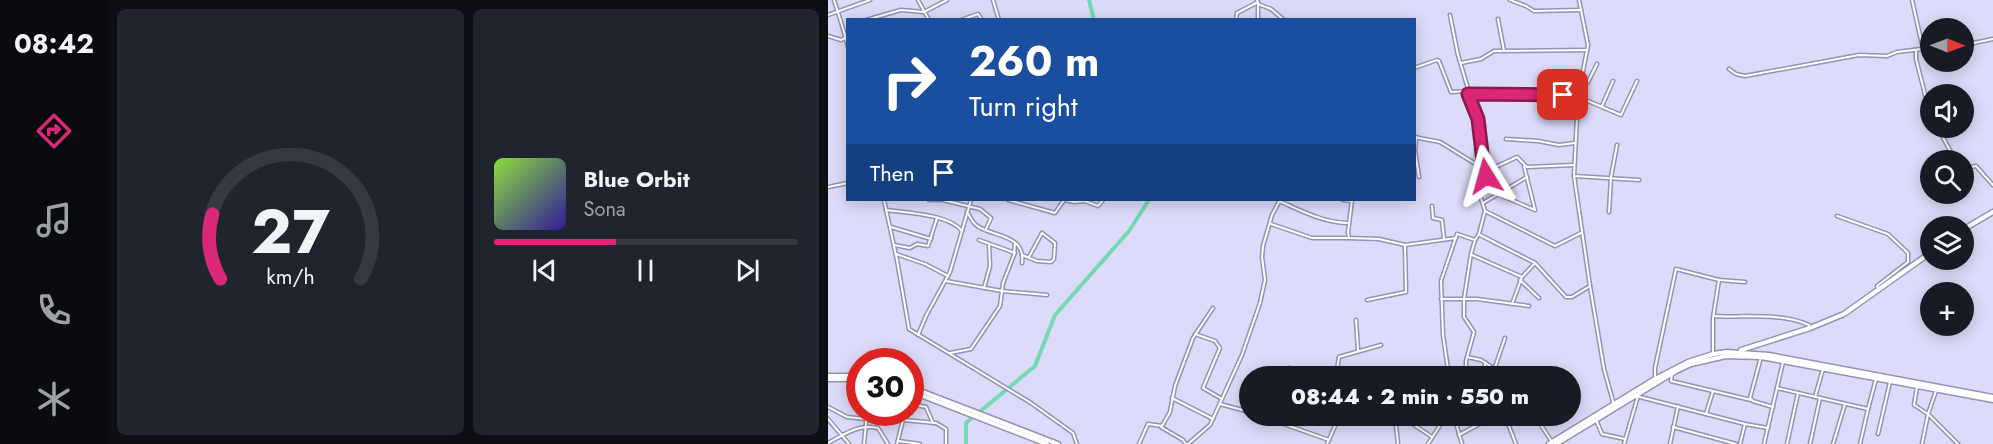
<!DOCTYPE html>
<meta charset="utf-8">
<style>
:root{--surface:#171b24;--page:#20242c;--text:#f1f3f6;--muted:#9ea1a6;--line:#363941;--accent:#db2777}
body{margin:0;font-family:Jost,sans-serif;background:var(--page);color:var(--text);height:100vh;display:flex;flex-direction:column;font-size:22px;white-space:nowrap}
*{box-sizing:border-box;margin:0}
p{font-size:20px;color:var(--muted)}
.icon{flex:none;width:33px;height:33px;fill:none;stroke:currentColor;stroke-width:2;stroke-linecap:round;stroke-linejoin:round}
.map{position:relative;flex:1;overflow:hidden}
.details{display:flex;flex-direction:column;gap:9px;padding:9px;background:#0d0f14;width:720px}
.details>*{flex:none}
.top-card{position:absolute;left:18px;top:18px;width:570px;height:183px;border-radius:0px;box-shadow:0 3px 15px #0003;background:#1a4fa0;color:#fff;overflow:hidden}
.needle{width:39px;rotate:91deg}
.tools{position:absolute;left:1092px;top:18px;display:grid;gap:12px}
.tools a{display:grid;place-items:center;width:54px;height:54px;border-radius:50%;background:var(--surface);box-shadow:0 3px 15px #0003;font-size:30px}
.speed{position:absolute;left:18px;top:348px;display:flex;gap:12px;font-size:30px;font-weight:700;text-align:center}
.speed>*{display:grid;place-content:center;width:78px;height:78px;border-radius:50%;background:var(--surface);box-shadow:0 3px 15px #0003;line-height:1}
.speed .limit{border:9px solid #d22;background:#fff;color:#111}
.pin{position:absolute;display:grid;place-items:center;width:51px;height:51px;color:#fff;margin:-26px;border-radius:12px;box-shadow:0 3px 9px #0006}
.me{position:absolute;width:66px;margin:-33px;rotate:352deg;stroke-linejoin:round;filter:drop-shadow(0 0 4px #0008)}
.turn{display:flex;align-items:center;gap:21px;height:126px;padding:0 24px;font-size:27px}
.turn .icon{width:78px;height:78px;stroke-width:2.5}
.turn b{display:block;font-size:42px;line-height:51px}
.then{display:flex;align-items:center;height:57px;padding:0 24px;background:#0003;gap:12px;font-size:22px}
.details .widget{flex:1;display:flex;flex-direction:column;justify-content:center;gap:9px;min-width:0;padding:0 21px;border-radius:9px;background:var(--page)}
.details .dial{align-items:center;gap:0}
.dial svg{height:156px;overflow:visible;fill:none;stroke:var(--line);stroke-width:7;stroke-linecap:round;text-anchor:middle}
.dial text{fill:var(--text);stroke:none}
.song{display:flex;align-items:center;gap:18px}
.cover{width:72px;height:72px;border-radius:9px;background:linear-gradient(135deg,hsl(90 70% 55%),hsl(250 70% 35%))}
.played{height:6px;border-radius:3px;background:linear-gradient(90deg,var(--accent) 40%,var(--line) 40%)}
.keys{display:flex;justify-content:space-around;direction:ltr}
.details .tiles{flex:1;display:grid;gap:9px;grid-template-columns:repeat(2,1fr)}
.trip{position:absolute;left:411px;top:366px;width:342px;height:60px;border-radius:30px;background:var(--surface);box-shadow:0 3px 15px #0003;font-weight:800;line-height:60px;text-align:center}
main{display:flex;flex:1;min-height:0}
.menu{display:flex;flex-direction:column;width:108px;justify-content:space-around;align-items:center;background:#090b0e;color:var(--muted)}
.menu .icon{width:42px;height:42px}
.menu .selected{color:var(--accent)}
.menu b{font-size:27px;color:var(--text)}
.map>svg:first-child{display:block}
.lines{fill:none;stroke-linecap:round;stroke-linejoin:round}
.river{stroke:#75d9b1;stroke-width:4}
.street-casing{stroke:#9393b5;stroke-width:5}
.secondary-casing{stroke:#9393b5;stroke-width:7}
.street{stroke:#fff;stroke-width:2}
.secondary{stroke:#fff;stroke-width:4}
.route-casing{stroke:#8e194d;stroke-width:15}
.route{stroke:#db2777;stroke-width:10}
</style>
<main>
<nav class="menu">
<b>08:42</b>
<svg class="icon selected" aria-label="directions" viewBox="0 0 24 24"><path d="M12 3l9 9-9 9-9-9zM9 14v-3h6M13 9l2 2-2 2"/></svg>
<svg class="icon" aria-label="music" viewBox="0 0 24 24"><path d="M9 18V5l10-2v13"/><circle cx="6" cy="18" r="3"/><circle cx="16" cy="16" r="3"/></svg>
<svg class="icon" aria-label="phone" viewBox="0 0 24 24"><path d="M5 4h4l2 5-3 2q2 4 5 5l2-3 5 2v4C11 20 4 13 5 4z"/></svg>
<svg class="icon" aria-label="climate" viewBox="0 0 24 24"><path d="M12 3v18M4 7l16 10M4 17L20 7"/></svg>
</nav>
<section class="details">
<div class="tiles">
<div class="widget dial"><svg viewBox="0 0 100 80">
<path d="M14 69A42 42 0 1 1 86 69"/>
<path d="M14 69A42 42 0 0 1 10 36" stroke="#db2777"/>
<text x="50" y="56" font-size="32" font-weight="700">27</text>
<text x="50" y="72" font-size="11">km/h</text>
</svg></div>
<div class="widget">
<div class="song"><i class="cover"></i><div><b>Blue Orbit</b><p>Sona</p></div></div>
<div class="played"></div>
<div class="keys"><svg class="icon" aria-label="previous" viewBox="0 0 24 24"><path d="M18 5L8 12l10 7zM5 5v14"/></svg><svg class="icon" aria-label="pause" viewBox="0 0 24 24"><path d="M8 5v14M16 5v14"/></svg><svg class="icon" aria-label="next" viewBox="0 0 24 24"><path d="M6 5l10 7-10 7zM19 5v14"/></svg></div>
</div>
</div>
</section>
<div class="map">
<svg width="1165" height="444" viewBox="0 0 1165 444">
<rect width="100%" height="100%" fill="#dcdbf9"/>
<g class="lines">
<g class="river">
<polyline points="261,0 266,20"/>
<polyline points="138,444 138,423 207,366 227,315 301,231 321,200"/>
</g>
<g class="street-casing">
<g id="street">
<path d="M6 0C11 16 16 30 20 47"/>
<polyline points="90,0 101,20"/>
<polyline points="165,0 171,20"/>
<polyline points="429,0 430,4 443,9 456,20"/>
<polyline points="682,0 698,6 706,11 753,10"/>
<polyline points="751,0 760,45 750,97 746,176 762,286 776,369 786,405"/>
<polyline points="1084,0 1095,49"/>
<polyline points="430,4 430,20"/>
<polyline points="0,15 42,0"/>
<polyline points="622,15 630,55 649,119 656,170"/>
<polyline points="670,19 676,51"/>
<polyline points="38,20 73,10 96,12 119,0"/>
<polyline points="133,20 150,14 154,20"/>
<polyline points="408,20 409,13 430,2"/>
<polyline points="0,36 13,40 17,38"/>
<polyline points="1136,45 1165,39"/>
<polyline points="1088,51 1088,59 1102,114"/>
<polyline points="633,63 653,59 666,51 759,50"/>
<polyline points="586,68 609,60 611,61 623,92 640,91"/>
<polyline points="901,69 908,74 917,76 1031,55 1059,56 1069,52 1102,48"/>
<polyline points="752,88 760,82 769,64"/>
<polyline points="641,94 749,97"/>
<polyline points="750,99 760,101 793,115 809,81"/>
<polyline points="774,106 785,81"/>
<polyline points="1110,128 1127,160"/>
<polyline points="586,137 612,142 659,171 689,157 699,167 746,165"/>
<polyline points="588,137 587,151 591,177"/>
<polyline points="678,139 710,141 731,145 747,143"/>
<polyline points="1136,168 1148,166 1165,185"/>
<polyline points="746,176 811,180"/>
<polyline points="0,187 20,183"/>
<polyline points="670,194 707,210 696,166"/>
<polyline points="56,200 69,260 81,329 203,403 245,433 249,444"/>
<polyline points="101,200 115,200 152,209 163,218 158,229"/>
<polyline points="180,200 227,213 236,200"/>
<polyline points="237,200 246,202 257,201 270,206 275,200"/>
<polyline points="515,200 524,201"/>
<polyline points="524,200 520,232 521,238 551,239 577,245"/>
<path d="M451 201C474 211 494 222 519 223"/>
<polyline points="655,203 699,177"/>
<polyline points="604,206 605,218 614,220 616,239"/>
<path d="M58 210C80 213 120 214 134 231"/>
<polyline points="657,211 727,246 753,233"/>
<path d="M139 212C142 216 144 222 148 225 162 237 198 233 194 263"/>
<polyline points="781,212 783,177 789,145"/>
<polyline points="1009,216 1060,234 1080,253 1080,262 1049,286 1051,290"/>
<polyline points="443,224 484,238 521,238"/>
<polyline points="63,227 103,239"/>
<polyline points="652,235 707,263 738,297 744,297 762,286"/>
<polyline points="151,240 187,253"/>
<polyline points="66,245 82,248 89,244 100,246 109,218"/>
<polyline points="68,254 97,264 120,276"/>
<polyline points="194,255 209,261 223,262 226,259 227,243 214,233 201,257"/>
<polyline points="644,255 694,277"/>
<polyline points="692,280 711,298"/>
<polyline points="118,281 174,291 219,295"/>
<polyline points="156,288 162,266 161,244"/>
<polyline points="613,299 649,299 701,306"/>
<polyline points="539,300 578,292 577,245 628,238"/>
<polyline points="684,304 694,277 707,263"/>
<path d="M886 316C918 318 951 312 981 325L982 328"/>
<polyline points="528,320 530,350"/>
<polyline points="367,334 387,341 392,348 375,388 394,399"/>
<polyline points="90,335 98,316 122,272 143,200"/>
<polyline points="122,353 143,349 172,306 175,283 186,255 187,243"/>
<polyline points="885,354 885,318 891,280"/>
<polyline points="639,357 653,360 677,376"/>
<polyline points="933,357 922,398 925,401 945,407"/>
<polyline points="955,362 949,388 1040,409 1048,379"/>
<polyline points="461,368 467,376"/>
<polyline points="844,374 843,381 923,400"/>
<polyline points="508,376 511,357 553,345"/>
<polyline points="621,376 615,335 613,281 629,234 647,240"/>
<polyline points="628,376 638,368 638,361 646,332 636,317 636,299 643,254 647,240 651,234 657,211 648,183 658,175 659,171"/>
<polyline points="652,376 658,363"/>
<polyline points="664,376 677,338"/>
<polyline points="827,379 827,368 848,269 891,280 917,282"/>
<polyline points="1089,387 1086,405 1100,414 1108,391"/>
<polyline points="808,396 917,424"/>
<polyline points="987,397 995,369"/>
<polyline points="344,398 385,419"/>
<polyline points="82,404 98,407 105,423"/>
<polyline points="392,404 422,412"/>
<polyline points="0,407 19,417 38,419"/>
<polyline points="878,414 885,391"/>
<polyline points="433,416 501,440"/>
<polyline points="499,416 508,419"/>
<polyline points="602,416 611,424"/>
<polyline points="626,416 634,444"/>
<polyline points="677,416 688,444"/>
<polyline points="707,416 724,442"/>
<polyline points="0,419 21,444"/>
<polyline points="75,420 108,423 118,429 118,444"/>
<polyline points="768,420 774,434 797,439"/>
<polyline points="333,427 355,440 358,444"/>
<polyline points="845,427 908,444"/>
<polyline points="1050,434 1062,382"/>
<polyline points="631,435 666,416"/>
<polyline points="70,441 92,444"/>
<path d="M0 443C17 434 30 424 50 428L60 444"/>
<polyline points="36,444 39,412"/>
<polyline points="69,444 77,412"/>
<polyline points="311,444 320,424 334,426 342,412 347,386 365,338 385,308"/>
<polyline points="360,444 382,425 414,355 432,303 437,280 434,257 435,246 444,215 452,200"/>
<polyline points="499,444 507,426 508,416"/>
<polyline points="570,444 568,425 573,416 604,437"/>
<polyline points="600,444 618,416"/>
<polyline points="796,444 810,396"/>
<polyline points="842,444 850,406"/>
<polyline points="912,444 917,424 940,428"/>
<polyline points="936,444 949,388"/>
<polyline points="959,444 970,393"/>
<polyline points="982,444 992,398"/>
<polyline points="1005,444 1017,404"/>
<polyline points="1032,444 1040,409"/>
<polyline points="1094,444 1100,414 1130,444"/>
</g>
</g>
<g class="secondary-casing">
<g id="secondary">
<polyline points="1136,229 1165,212"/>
<polyline points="913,350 982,328 1016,314 1102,253"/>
<polyline points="0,376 32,376"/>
<polyline points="0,379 32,379"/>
<polyline points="82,387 230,444"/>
<polyline points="82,391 219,444"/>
<polyline points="721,444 827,379 860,362 885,354 899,352 941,355 1165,397"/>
<polyline points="728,444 848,371 863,364 898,356 933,357 1165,400"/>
</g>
</g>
<use href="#street" class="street"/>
<use href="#secondary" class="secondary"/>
</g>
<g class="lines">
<g class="route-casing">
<polyline id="route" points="658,176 659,171 656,170 650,119 640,94 735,95"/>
</g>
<use href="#route" class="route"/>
</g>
</svg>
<div class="tools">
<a><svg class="needle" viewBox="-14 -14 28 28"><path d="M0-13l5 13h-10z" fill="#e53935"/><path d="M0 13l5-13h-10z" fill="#9ea1a6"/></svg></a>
<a><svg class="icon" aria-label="sound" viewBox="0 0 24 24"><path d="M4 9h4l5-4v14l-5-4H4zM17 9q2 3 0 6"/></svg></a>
<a><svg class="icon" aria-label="search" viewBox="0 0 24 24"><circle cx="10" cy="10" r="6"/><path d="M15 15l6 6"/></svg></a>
<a><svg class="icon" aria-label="layers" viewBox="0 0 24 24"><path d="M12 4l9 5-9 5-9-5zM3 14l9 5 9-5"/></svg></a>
<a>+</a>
</div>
<div class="speed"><div class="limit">30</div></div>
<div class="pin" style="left:735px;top:95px;background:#d93025"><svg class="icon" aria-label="arrive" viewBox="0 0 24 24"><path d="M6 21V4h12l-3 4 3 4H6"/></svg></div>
<svg class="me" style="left:658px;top:176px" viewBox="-20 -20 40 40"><path d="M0-17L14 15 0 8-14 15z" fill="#db2777" stroke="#fff" stroke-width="4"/></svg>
<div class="trip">08:44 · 2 min · 550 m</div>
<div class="top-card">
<div class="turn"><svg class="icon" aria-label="right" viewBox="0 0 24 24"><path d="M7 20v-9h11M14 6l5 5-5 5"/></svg><div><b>260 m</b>Turn right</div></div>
<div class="then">Then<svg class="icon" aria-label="arrive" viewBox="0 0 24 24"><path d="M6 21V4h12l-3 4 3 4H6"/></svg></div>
</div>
</div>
</main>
